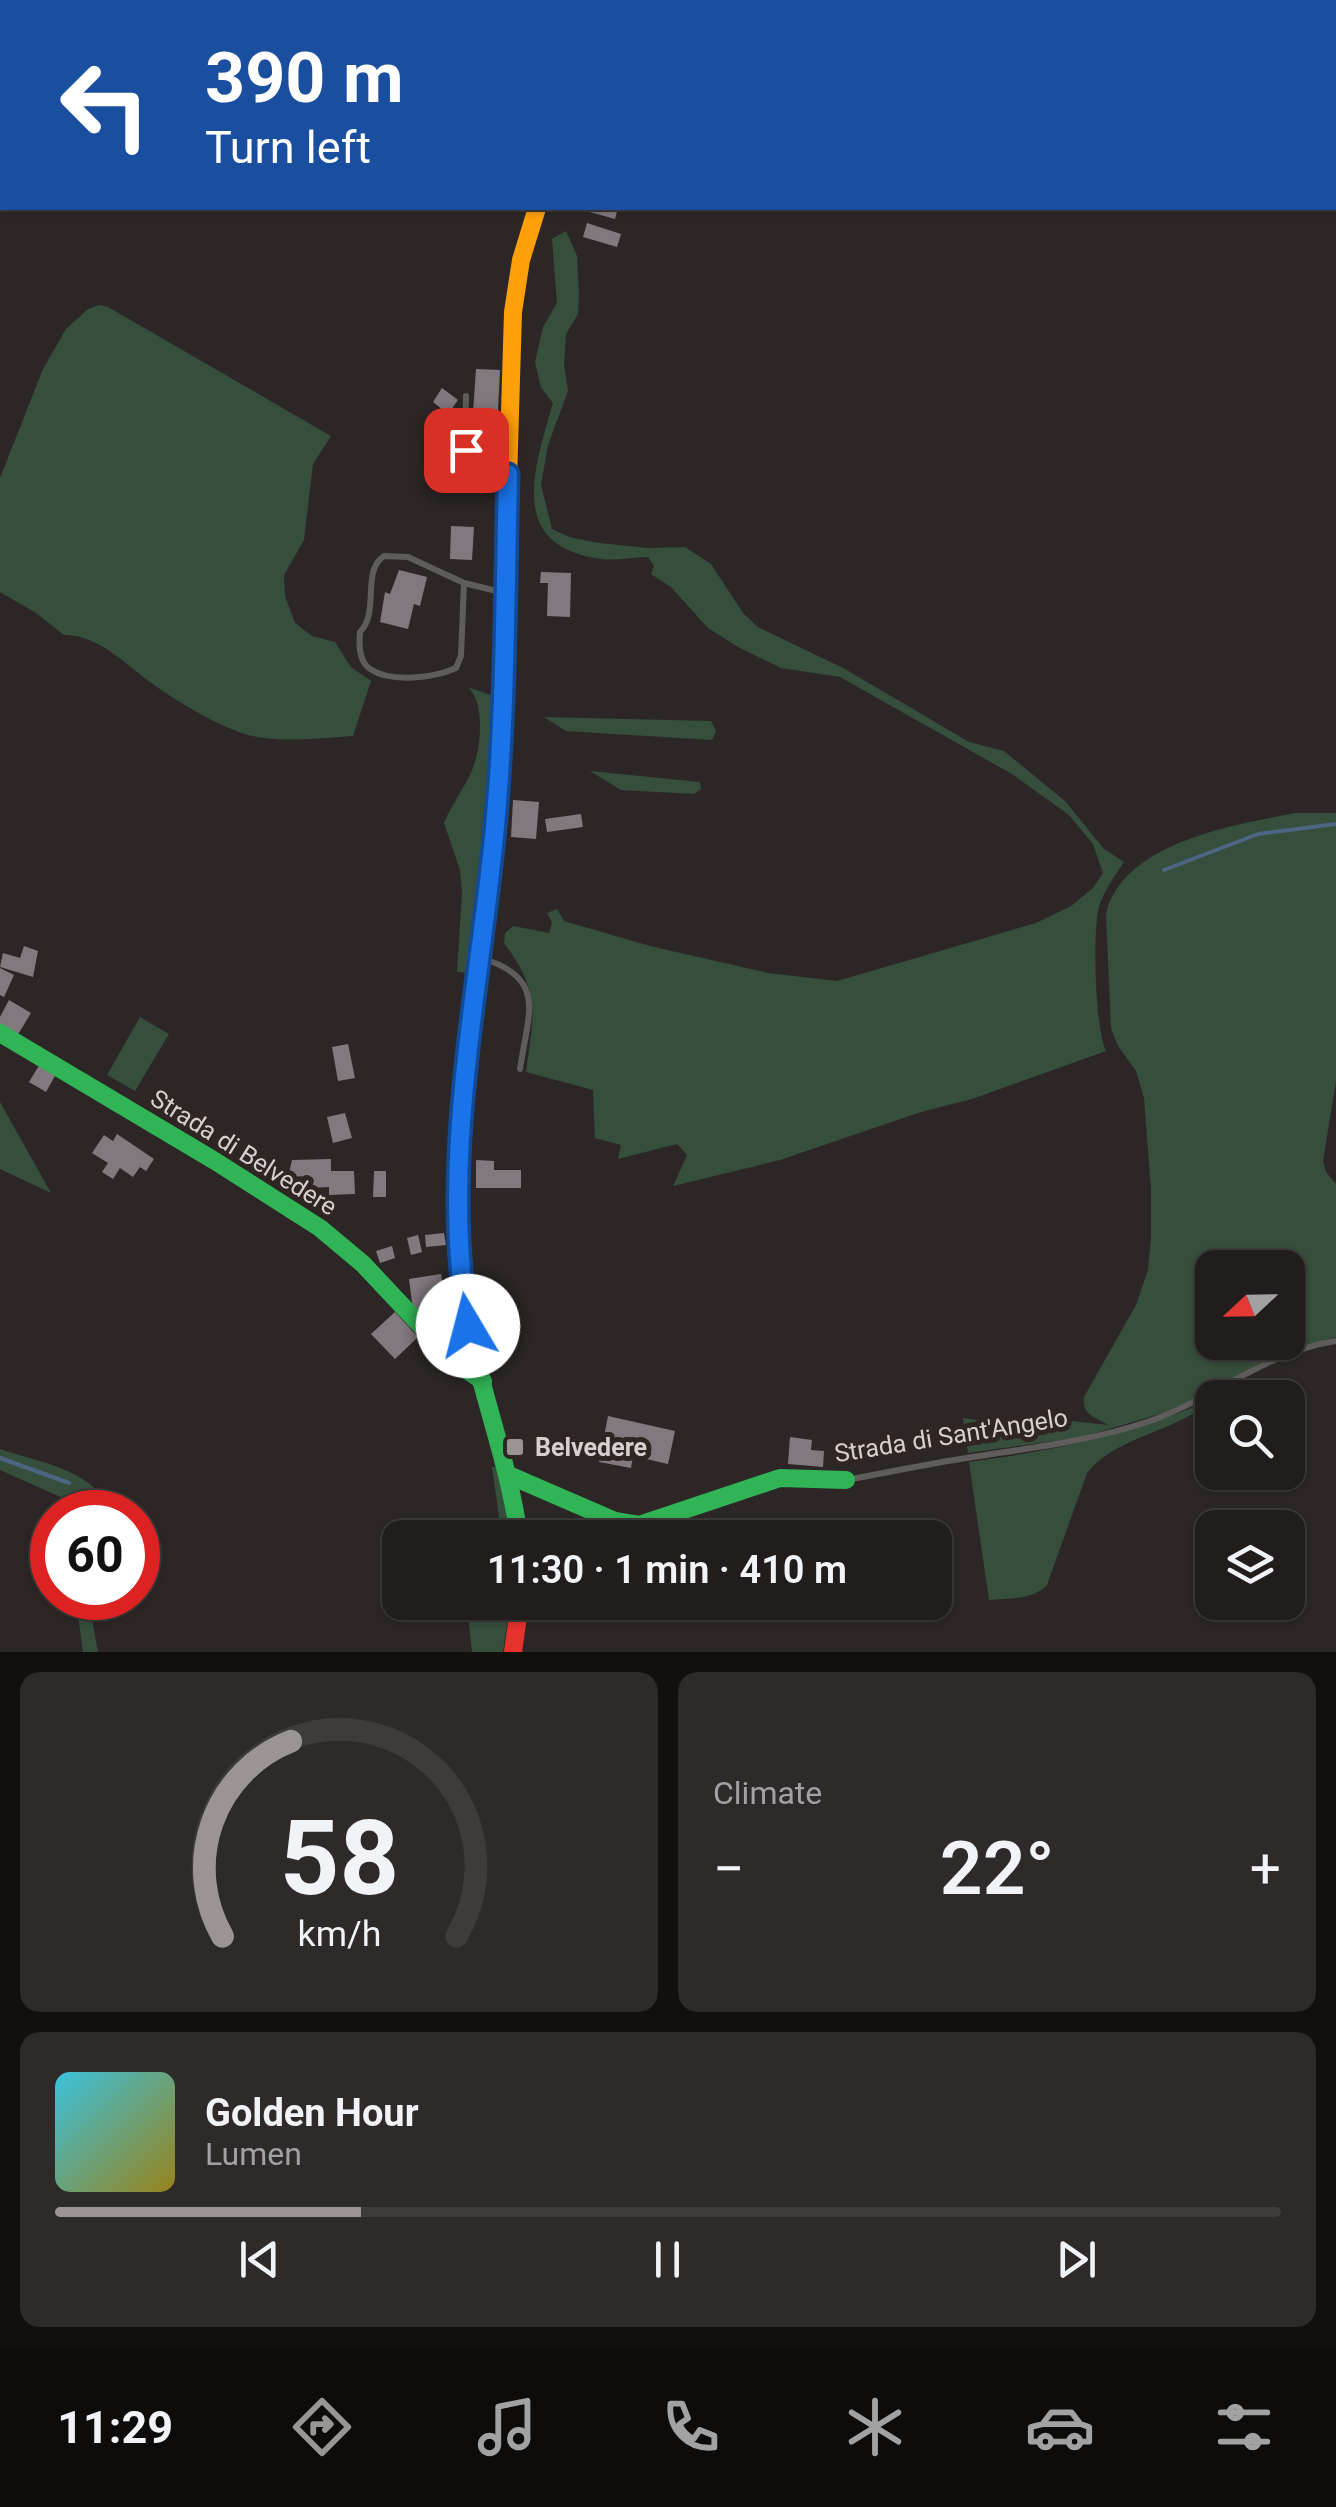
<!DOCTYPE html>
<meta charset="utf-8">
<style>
:root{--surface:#211d1c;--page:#2d2a29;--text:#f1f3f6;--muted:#a2a2a3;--line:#3e3b3b;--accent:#9a9593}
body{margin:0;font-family:Roboto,sans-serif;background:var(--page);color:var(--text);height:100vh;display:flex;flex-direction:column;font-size:38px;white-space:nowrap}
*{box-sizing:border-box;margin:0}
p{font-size:32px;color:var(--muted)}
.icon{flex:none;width:55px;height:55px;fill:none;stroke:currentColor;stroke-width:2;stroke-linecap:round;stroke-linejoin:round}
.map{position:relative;height:1652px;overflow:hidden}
.drawer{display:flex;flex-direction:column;gap:20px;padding:20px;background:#12100f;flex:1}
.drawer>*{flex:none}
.guide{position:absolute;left:0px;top:0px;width:1338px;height:210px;box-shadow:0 2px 8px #0004,0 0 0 2px var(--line);background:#1a4fa0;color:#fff;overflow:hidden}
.needle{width:65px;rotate:248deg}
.controls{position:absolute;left:1195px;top:1250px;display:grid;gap:20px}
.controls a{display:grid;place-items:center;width:110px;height:110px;border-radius:20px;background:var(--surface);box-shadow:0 2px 8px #0004,0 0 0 2px var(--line);font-size:50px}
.speed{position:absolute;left:30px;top:1490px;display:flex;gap:20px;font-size:50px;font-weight:700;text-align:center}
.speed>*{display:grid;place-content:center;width:130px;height:130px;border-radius:50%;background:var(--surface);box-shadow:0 2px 8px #0004,0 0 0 2px var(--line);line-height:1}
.speed .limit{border:15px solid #d22;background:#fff;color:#111}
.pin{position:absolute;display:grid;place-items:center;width:85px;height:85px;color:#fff;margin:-42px;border-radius:20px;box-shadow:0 5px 15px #0006}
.me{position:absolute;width:110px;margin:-55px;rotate:352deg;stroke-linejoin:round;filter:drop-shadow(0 0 8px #0008)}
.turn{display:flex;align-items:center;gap:35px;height:210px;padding:0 40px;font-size:45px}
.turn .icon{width:130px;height:130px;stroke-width:2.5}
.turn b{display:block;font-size:70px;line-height:85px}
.big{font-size:75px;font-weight:600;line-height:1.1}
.drawer .card{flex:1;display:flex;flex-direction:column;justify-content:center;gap:15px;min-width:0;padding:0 35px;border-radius:20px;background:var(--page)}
.drawer .dial{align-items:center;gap:0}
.dial svg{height:260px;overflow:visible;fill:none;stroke:var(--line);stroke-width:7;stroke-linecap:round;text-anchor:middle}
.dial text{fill:var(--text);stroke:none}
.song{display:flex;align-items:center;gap:30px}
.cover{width:120px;height:120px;border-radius:15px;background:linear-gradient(135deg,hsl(190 70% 55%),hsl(50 70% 35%))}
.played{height:10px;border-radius:5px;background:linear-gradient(90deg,var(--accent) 25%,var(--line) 25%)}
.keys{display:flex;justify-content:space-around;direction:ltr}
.heat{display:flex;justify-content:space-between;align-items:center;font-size:55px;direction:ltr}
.drawer .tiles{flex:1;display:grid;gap:20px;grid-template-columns:1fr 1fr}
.card:last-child{grid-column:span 2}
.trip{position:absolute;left:382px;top:1520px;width:570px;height:100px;border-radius:20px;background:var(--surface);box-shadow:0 2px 8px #0004,0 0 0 2px var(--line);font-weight:600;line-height:100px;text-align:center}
.tab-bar{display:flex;height:160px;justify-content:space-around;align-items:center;background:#0d0c0b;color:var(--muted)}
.tab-bar .icon{width:70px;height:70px}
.tab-bar .active{color:var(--accent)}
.tab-bar b{font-size:45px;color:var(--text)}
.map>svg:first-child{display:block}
.green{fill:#364e3c;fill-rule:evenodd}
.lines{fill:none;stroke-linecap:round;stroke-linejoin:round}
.stream{stroke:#4d6582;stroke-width:4}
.building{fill:#82797f}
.lane{stroke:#5e5d5c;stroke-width:6}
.street{stroke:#5e5d5c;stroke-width:12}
.fast{stroke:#30b455;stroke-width:18}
.slow{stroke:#ff9f0a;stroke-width:18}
.jam{stroke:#e5322d;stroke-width:18}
.route-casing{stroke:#114b97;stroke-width:25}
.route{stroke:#1a73e8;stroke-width:18}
.poi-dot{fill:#9a9593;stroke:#2f2623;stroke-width:4}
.labels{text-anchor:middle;stroke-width:10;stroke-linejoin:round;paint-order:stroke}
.street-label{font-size:25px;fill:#d6d0ce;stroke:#2f2623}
.poi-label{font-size:25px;font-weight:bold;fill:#d6d0ce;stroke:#2f2623;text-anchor:start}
</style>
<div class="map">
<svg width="1336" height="1652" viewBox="0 0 1336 1652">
<rect width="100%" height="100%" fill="#2c2726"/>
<g class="green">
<path d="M566 231 577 256 579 294 578 314 566 334 564 365 568 391 548 445 541 485 552 529 569 537 599 543 648 548 685 547 711 564 743 613 758 627 845 669 969 742 1004 751 1065 801 1104 849 1124 862C1114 877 1102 893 1098 911 1093 938 1095 1027 1106 1051L972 1099 921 1112 780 1160 673 1186 687 1155 677 1144 618 1159 621 1145 595 1138 593 1090 526 1072C534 1014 541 992 504 943L505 933 513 926 549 933 552 922 547 913 557 909 564 921 650 946 768 973 837 981 1036 923 1071 906 1093 888 1103 873 1093 844 1069 815 1012 774 840 677 781 668 738 647 708 628 671 587 651 574 654 566 648 557C633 557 616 561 601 559 506 546 534 469 553 403L541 388 535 362 543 327 557 303 552 239Z"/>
<path d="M99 305 108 307 331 436 313 464 304 540 284 575 285 596 295 623 312 636 335 642 351 667 371 681 353 736C320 738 278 744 245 734 216 725 182 704 157 687 129 668 99 634 64 635L36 613 0 592V478L43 369 66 329 88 309Z"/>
<path d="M468 687 493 696 487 831 468 973 457 972 462 893 460 870 444 823C452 803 467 785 474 765 481 745 485 702 468 687Z"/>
<polygon points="544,717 711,721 716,731 712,740 566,731"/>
<polygon points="590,771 700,782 701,789 694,794 621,790"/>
<path d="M1295 813H1336V1081L1323 1161 1326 1172 1336 1184V1337L1283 1351 1182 1406 1153 1416 1082 1437 968 1453 963 1418 1039 1429 1072 1421 1108 1425C1095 1416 1082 1416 1084 1397L1136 1305 1148 1270 1151 1238V1190L1144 1098 1136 1071 1118 1046 1111 1028 1106 914C1123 842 1234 825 1295 813ZM1212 1268H1288V1342H1212Z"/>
<polygon points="140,1017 169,1034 135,1091 107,1075"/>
<polygon points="0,1102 51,1193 0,1169"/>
<path d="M1212 1399C1178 1433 1118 1434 1087 1473L1047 1585C1033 1600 1009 1598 989 1600L969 1462C1057 1450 1131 1435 1212 1399Z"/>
<path d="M0 1449C38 1462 97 1470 110 1512H84L74 1503 0 1470Z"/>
<polygon points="492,1467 498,1467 510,1537 490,1538 499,1517"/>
<polygon points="80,1598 95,1598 93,1625 98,1652 83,1652 78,1615"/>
<polygon points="462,1603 510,1603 503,1652 472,1652 468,1614"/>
</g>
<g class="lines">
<g class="stream">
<polyline points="1164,870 1258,834 1336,824"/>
<polyline points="0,1458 69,1483"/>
</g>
</g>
<g class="building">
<polygon points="587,208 618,208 615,219 586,211"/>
<polygon points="587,223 621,234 617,247 583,237"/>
<polygon points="476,369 500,370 497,429 472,427"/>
<polygon points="442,388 458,400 448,414 433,402"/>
<polygon points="451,526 474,527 472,560 450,559"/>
<polygon points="399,570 427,577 420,606 414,604 408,629 380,622 385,592 390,594"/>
<polygon points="541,572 571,573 570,617 547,616 548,583 540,583"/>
<polygon points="513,800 539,802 536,839 511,837"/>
<polygon points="581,814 583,827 547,832 545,819"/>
<polygon points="24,946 38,951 33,977 0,967 3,953 20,958"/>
<polygon points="0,968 14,975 4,997 0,995"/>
<polygon points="9,1000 31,1013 17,1036 0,1026 0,1017"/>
<polygon points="348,1044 355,1078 338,1081 332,1047"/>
<polygon points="40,1064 56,1074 46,1092 29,1082"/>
<polygon points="345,1113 352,1138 333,1143 327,1117"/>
<polygon points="117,1134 154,1159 146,1171 140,1167 133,1177 120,1168 113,1179 102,1172 108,1163 92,1153 104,1135 113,1141"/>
<polygon points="331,1159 331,1171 354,1171 355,1194 329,1195 329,1187 310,1188 310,1176 288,1177 292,1160"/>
<polygon points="476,1160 494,1161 494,1170 521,1170 521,1188 476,1188"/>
<polygon points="374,1171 386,1171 386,1197 373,1197"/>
<polygon points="444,1233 446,1245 426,1247 425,1235"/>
<polygon points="418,1235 422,1252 411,1255 407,1238"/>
<polygon points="392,1246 395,1258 380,1263 376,1251"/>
<polygon points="441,1274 446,1305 413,1310 409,1279"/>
<polygon points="395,1312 418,1337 395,1359 371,1334"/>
<polygon points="608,1416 675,1431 668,1464 633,1456 631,1468 599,1462"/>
<polygon points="790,1437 812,1440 811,1450 824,1451 823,1467 788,1464"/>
<polygon points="748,1520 753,1538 717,1538 715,1531"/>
</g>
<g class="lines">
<g class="lane">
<polyline points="1290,0 1291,2"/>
<polyline points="1335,100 1336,102"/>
<path d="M466 396C466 437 454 472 507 474"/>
<path d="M464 583 461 656 456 668C434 678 391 683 370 669 358 661 359 643 360 632 380 612 361 571 384 556L408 557 464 583 501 592"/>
<path d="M481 958C548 978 528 1013 520 1069"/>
<path d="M846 1480C886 1473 926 1464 967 1458 1028 1448 1087 1442 1147 1422 1212 1400 1267 1351 1336 1341"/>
</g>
<g class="street">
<polyline points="294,2 299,0"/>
<polyline points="0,79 2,79"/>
</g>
<g class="fast">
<polyline points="364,0 366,2"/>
<polyline points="701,2 704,0"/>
<path d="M478 970C465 1081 447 1195 465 1306 477 1385 509 1459 519 1538"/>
<polyline points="0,1033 215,1161 320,1228 363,1264 456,1363 483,1381"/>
<polyline points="511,1476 615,1521 639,1525 780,1478 846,1480"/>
</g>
<polyline class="slow" points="478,970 499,784 513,312 521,260 537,208"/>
<polyline class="jam" points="513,1652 520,1602"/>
</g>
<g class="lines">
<g class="route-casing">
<path id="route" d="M466 450C473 472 487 473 508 474 505 595 506 717 494 837 478 999 440 1163 468 1326"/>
</g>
<use href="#route" class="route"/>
</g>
<rect class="poi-dot" x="505" y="1437" width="20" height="20" rx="5"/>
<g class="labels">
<g class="street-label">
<text transform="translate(244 1152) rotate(32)" y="9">Strada di Belvedere</text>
<text transform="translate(951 1435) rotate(-9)" y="9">Strada di Sant'Angelo</text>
</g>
<g class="poi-label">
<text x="535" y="1456">Belvedere</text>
</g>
</g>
</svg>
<div class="controls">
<a><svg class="needle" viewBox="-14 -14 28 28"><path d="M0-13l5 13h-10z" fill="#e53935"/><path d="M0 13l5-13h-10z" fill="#a2a2a3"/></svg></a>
<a><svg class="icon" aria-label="search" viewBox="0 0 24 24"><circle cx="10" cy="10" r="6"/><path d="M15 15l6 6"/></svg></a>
<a><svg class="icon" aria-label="layers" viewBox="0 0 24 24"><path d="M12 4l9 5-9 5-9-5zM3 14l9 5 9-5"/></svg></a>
</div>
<div class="speed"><div class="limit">60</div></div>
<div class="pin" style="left:466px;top:450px;background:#d93025"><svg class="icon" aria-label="arrive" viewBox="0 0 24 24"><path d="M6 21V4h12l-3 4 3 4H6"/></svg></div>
<svg class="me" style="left:468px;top:1326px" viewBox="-20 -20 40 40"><circle r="19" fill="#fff"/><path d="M0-13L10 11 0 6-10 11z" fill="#1a73e8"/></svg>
<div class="trip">11:30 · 1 min · 410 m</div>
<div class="guide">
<div class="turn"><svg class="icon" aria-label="left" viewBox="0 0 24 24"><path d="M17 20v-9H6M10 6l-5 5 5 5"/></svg><div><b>390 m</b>Turn left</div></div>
</div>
</div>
<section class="drawer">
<div class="tiles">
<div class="card dial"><svg viewBox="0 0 100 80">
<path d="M14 69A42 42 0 1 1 86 69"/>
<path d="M14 69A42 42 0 0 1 35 9" stroke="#9a9593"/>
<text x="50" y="56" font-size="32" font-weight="700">58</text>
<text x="50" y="72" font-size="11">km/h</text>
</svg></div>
<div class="card"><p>Climate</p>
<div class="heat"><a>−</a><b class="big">22°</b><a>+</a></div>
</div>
<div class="card">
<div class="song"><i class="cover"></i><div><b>Golden Hour</b><p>Lumen</p></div></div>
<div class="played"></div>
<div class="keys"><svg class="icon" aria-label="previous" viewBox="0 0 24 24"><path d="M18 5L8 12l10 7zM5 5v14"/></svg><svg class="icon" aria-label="pause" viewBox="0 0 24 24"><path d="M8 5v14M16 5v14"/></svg><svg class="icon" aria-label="next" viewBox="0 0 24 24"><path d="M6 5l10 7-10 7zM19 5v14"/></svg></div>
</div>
</div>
</section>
<nav class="tab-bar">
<b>11:29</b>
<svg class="icon active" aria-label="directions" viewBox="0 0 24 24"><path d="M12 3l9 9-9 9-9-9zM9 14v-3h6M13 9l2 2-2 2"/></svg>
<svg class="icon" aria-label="music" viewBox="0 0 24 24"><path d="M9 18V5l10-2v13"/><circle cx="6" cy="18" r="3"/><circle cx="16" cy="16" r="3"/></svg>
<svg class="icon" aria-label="phone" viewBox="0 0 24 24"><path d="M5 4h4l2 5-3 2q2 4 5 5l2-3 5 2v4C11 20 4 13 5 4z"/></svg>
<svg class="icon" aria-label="climate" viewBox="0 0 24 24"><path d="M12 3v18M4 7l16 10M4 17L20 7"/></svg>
<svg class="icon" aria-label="car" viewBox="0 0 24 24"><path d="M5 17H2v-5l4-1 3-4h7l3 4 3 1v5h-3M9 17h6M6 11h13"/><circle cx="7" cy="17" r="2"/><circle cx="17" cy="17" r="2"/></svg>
<svg class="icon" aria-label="filters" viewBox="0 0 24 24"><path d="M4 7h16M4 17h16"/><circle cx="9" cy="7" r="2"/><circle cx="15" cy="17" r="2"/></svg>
</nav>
